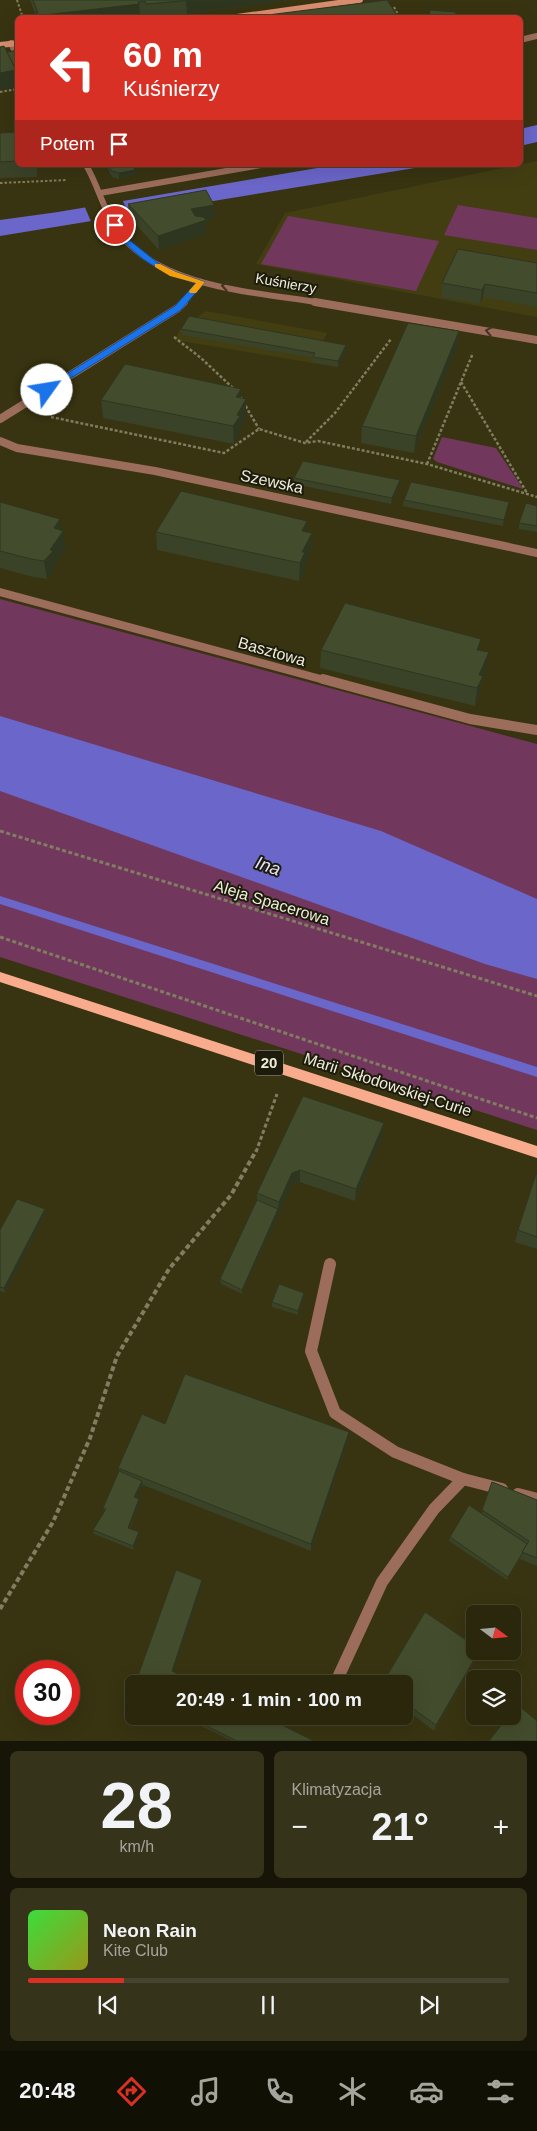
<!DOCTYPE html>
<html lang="pl">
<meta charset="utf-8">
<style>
:root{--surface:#2a270d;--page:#36331b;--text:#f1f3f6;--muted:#a5a59d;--line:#46442e;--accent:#d93025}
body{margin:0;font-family:Arial,sans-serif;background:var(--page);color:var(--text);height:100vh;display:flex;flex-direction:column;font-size:19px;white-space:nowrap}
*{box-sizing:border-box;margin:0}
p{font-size:16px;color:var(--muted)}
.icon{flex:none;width:28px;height:28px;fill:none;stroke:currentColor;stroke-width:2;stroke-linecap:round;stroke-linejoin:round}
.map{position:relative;height:1741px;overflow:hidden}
.sheet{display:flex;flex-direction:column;gap:10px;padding:10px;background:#171507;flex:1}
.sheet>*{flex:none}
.guide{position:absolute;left:15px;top:15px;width:508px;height:152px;border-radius:8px;box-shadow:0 5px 20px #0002,0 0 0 1px var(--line);background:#d93025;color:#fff;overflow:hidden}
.needle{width:32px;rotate:106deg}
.tools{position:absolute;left:466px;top:1605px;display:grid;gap:10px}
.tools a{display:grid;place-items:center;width:55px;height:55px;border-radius:8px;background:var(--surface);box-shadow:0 5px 20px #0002,0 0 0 1px var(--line);font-size:25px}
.speed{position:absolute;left:15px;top:1660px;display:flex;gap:10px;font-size:25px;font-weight:700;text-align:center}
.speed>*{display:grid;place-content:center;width:65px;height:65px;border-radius:50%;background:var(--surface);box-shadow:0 5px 20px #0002,0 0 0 1px var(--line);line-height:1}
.speed .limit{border:8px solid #d22;background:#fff;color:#111}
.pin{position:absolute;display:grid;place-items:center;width:42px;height:42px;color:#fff;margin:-21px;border:2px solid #fff;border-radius:50%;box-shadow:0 1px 5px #0007}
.me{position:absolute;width:55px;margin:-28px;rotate:58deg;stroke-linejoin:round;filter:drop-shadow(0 0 4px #0008)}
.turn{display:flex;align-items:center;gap:18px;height:105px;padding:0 25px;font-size:22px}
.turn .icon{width:65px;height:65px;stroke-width:2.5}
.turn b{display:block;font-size:35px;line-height:42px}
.then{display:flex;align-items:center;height:48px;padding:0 25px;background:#0003;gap:10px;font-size:19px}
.big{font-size:38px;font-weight:600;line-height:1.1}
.sheet .tile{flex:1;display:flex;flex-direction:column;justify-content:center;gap:8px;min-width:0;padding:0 18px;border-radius:8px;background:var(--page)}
.sheet .dial{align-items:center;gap:0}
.dial b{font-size:65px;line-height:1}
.song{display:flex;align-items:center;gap:15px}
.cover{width:60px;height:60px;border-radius:8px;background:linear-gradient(135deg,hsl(120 70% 55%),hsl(60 70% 35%))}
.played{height:5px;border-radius:2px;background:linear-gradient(90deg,var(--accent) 20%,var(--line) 20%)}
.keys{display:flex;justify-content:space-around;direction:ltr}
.heat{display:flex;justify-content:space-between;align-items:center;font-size:28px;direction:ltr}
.sheet .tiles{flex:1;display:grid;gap:10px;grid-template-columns:1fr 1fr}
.tile:last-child{grid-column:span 2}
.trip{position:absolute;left:125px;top:1675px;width:288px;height:50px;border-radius:8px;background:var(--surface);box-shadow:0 5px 20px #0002,0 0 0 1px var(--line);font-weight:600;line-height:50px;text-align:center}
.tab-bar{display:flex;height:80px;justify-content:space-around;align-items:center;background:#111005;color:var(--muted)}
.tab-bar .icon{width:35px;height:35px}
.tab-bar .on{color:var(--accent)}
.tab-bar b{font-size:22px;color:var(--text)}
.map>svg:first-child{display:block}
.built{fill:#433e12}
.green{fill:#72375d}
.water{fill:#6b66c9}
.pier{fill:#383411}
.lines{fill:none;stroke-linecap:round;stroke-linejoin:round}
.stream{fill:#6b66c9;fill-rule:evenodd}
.path-far3{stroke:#807d60;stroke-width:2;stroke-dasharray:2.5 2;stroke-linecap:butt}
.path-far2{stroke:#807d60;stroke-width:2.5;stroke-dasharray:3 2;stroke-linecap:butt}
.path-far1{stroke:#807d60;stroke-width:3;stroke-dasharray:4 2.5;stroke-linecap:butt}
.path{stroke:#807d60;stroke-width:4;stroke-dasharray:5 3;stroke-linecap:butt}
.street-far3{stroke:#9c6d5a;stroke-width:6}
.street-far2{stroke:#9c6d5a;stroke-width:8}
.street-far1{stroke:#9c6d5a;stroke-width:10}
.street{stroke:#9c6d5a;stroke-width:12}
.secondary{stroke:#d88d6f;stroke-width:6}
.primary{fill:#f9ac8d;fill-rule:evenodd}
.wall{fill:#3a4227}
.shaded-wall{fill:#2f3620}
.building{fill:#434d2d;stroke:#2f3620}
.oneway{stroke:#433423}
.route{fill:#1a73e8;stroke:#114b97}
.slow{fill:#f59e0b}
.labels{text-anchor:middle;stroke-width:4;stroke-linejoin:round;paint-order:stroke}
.far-street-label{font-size:14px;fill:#efedda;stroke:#1d1b0c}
.shield{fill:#1d1b0c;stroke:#b0ae9c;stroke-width:1}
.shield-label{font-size:15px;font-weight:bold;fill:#efedda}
.street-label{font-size:16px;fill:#efedda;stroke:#1d1b0c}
.water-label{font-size:18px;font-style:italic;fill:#e1e2fc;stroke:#1d1b0c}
</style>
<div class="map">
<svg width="537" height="1741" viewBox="0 0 537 1741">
<rect width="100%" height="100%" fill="#383411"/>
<g class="built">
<polygon points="537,161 537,317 256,264 285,213"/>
<polygon points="206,311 327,333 313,363 175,340 181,328"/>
</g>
<g class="green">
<polygon points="458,205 537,218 537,250 444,235"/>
<polygon points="288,216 439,241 416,291 261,264"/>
<polygon points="442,437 496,448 523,489 437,462 433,459"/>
<polygon points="0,599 537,744 537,1130 0,957"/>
</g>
<g class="water">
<polygon points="537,125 537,142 520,146 520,129"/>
<polygon points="335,165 433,165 0,236 0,220 58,212"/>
<polygon points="0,716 381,831 537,899 537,979 485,964 0,791"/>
</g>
<polygon class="pier" points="122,199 130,217 92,224 84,205"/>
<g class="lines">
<polygon class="stream" points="0,896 537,1067 537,1077 0,904"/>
<g class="path-far3">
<polyline points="17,0 23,18"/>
<polyline points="394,7 400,18"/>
<polyline points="0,92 18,89"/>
<polyline points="0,183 67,180"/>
</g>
<g class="path-far2">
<polyline points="174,337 201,358 234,389"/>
<polyline points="461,382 527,493"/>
<polyline points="238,393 259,429"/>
<polyline points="51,417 224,453 259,429 305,443 318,441 427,464 537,497"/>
<polyline points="306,442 335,413 391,339"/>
<polyline points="427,464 473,353"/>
</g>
<g class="path-far1">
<polyline points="0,831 537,996"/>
<polyline points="0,937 537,1118"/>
<polyline points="256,1152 277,1094"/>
</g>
<polyline class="path" points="0,1609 53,1522 90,1438 117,1356 169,1269 231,1195 256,1151"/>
<g class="street-far3">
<polyline points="520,40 537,36"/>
<polyline points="11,43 18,59"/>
<path d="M86 165C99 187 104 213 120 234 163 289 258 292 322 303"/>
<polyline points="100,193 261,165"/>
<polyline points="182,303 201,282"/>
</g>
<g class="street-far2">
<polyline points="315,302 537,340"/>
<polyline points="0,419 178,308 184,302"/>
<polyline points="0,441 17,448 155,471 537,553"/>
<polyline points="0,592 328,681"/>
</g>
<polyline class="street-far1" points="323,679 470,719 537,730"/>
<g class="street">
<polyline points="330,1264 311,1351 335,1413 395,1452 463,1479"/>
<polyline points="518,1494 537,1499"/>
<polyline points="335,1684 382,1582 434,1509 463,1479 502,1489"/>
</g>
<g class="secondary">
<polyline points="230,18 360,0"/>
<polyline points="0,45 18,43"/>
</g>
<polygon class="primary" points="0,972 537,1146 537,1158 0,982"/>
</g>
<g class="wall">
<polygon points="30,0 289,0 187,14 147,17 145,14 140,14 140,17 135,18 35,18 35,14"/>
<polygon points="18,132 18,165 37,165 37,177 0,178 0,133"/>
<polygon points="107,165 132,165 135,170 135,176 119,179 112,177 108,169"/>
<polygon points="128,204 214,205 215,218 206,220 206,234 159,250 129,217"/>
<polygon points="537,263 537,307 483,297 480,304 441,297 442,283"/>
<polygon points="181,329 346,345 346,351 338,367 313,363 313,358 182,335"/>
<polygon points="459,331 457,348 414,453 361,443 362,426"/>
<polygon points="241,398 246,417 240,428 240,434 234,444 103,418 101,400"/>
<polygon points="294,478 400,480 400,486 391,504 294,484"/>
<polygon points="404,500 508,508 503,526 403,506"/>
<polygon points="0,502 62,530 66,549 55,564 55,569 47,579 33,577 0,568"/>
<polygon points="537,506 537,532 519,529 519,523"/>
<polygon points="307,521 307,532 312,533 312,551 305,564 305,570 299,581 157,550 156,532"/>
<polygon points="321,650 486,670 482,680 480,694 475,706 320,668"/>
<polygon points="384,1123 383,1135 355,1201 300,1182 292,1185 242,1294 221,1284 220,1279 257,1200 257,1193"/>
<polygon points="537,1175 537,1249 515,1242 518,1230"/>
<polygon points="45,1209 46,1214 5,1293 0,1291 0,1230"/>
<polygon points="304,1293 304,1298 298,1315 272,1307 272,1302"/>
<polygon points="165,1424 349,1439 311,1551 143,1485 136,1498 140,1503 130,1529 139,1535 134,1550 94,1534 93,1530 104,1512 103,1508 119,1471 118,1468"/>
<polygon points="492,1482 537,1500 537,1566 520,1559 507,1580 449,1541 450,1537 482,1513"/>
<polygon points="478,1656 434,1731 404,1708 404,1684"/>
<polygon points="181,1716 264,1716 314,1741 232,1741"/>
</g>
<g class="shaded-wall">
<polygon points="194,0 289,0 187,14 186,1"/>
<polygon points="139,4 140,17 36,18 36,16"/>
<polygon points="18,70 18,87 0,90 0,73"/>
<polygon points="135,170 135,176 119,179 119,173"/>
<polygon points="214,205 215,218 192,222 191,209"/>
<polygon points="206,220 206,234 159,250 158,236"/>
<polygon points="485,284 483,297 480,304 482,290"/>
<polygon points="459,331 457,348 414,453 416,436"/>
<polygon points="346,345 346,351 338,367 338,361"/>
<polygon points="241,389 241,407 236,397"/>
<polygon points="246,399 246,417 240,428 240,434 234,444 233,426 237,415"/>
<polygon points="400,480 400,486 391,504 392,498"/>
<polygon points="509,502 508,508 503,526 504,520"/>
<polygon points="60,519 62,533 63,531 66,549 55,564 55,569 47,579 44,561 50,550 54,528"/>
<polygon points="307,521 307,539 302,531"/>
<polygon points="312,533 312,551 305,564 305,570 299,581 300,563 302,552"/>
<polygon points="481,639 479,657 477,650"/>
<polygon points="489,652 486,670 482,680 480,694 475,706 479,675"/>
<polygon points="384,1123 383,1135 355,1201 356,1189"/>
<polygon points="300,1170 300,1182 292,1185 242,1294 242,1290 278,1209 279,1202 292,1173"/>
<polygon points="45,1209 46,1214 5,1293 4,1288"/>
<polygon points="304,1293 304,1298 298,1315 298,1311"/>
<polygon points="349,1432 349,1439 311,1551 311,1544"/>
<polygon points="142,1481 143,1485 135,1501 134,1497"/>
<polygon points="139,1499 140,1503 128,1532 128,1528"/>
<polygon points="139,1532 139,1535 134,1550 133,1546"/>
<polygon points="520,1558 520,1559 507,1580 508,1577"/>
<polygon points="202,1580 203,1583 173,1674 172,1671"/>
<polygon points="479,1651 478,1656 434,1731 436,1725"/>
</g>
<g class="building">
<polygon points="33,0 194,0 146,4 145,1 138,2 139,4 36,16 35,13 38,13"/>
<polygon points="387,0 399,18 244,18"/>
<polygon points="430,10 456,12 455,18 429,18"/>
<polygon points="4,46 16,70 0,73 0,47"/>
<polygon points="18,50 18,70 16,70 7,52"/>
<polygon points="18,132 18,161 0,162 0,133"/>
<polygon points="108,165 132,165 135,170 119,173 112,171"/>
<polygon points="206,190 214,205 191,209 195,216 203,217 206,220 158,236 128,204"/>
<polygon points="458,249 537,263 537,293 485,284 482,290 442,283"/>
<polygon points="189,316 346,345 338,361 313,357 315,353 181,329"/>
<polygon points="408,323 459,331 416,436 362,426"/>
<polygon points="125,364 241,389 236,397 246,399 237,415 240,416 233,426 101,400"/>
<polygon points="303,461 400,480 392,498 294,478"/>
<polygon points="411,482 509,502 504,520 404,500"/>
<polygon points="181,491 307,521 302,531 312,533 302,552 305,552 300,563 156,532"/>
<polygon points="0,502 60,519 54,528 63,531 50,550 53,551 44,561 31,559 0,551"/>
<polygon points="526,503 537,506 537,526 519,523"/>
<polygon points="345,603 481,639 477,650 489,652 479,675 483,676 477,688 321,650"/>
<polygon points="303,1096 384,1123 356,1189 300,1170 292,1173 279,1202 257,1193"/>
<polygon points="536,1174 537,1175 537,1237 518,1230"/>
<polygon points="17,1199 45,1209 4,1288 0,1287 0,1230"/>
<polygon points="257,1200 278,1209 242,1290 220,1279"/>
<polygon points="279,1284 304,1293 298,1311 272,1302"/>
<polygon points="185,1374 349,1432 311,1544 118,1468 142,1414 165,1424"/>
<polygon points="119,1471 142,1481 134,1497 139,1499 128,1528 139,1532 133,1546 93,1530 106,1509 103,1508"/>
<polygon points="492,1482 537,1500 537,1558 522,1552 529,1541 482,1510"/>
<polygon points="469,1505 527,1544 522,1552 523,1552 508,1577 450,1537"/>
<polygon points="176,1570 202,1580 172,1671 198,1684 135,1684"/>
<polygon points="425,1612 475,1646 475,1651 479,1651 436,1725 404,1702 404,1684 382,1684"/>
<polygon points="517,1704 537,1721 537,1741 489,1741 508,1716 512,1716 512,1711"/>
<polygon points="187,1716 264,1716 314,1741 237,1741"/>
</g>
<defs><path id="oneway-chevron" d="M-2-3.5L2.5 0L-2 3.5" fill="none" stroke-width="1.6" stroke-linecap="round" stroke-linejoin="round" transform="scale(1.25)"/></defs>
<g class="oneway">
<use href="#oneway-chevron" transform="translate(225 286) rotate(-170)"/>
<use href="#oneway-chevron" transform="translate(489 331) rotate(-169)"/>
</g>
<path class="route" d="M115 223 128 239 158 263 176 272 205 282 181 310 50 391H44V388L175 306 196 283C159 273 133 257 111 225Z"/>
<polygon class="slow" points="155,264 160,264 176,272 205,282 196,293 190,293 189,291 196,283 170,276 155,267"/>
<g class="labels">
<g class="far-street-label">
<text transform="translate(286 283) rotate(10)" y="5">Kuśnierzy</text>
</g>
<rect class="shield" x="255" y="1050.5" width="28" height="25" rx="4"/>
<g class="shield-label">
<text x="269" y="1068">20</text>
</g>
<g class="street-label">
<text transform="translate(272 481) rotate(12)" y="6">Szewska</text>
<text transform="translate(272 651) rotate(16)" y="6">Basztowa</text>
<text transform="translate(272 902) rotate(17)" y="6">Aleja Spacerowa</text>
<text transform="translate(388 1084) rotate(18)" y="6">Marii Skłodowskiej-Curie</text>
</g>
<g class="water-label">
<text transform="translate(268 866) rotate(19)" y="6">Ina</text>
</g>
</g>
</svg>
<div class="tools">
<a><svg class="needle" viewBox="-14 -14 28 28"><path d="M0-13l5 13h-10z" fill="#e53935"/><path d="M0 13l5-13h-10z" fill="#a5a59d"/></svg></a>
<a><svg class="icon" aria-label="layers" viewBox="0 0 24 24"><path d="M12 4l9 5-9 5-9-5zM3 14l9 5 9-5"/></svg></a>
</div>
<div class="speed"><div class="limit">30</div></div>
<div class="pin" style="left:115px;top:225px;background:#d93025"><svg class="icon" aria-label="arrive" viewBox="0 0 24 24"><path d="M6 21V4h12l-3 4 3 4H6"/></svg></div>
<svg class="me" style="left:47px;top:390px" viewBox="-20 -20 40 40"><circle r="19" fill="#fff"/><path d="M0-13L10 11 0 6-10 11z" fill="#1a73e8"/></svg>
<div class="trip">20:49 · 1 min · 100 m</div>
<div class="guide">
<div class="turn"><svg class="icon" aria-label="left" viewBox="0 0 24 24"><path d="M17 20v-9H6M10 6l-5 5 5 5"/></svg><div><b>60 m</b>Kuśnierzy</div></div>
<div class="then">Potem<svg class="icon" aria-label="arrive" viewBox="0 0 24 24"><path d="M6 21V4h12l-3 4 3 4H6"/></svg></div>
</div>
</div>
<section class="sheet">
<div class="tiles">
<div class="tile dial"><b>28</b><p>km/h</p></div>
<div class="tile"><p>Klimatyzacja</p>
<div class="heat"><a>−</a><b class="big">21°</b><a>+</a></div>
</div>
<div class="tile">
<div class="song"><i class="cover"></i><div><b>Neon Rain</b><p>Kite Club</p></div></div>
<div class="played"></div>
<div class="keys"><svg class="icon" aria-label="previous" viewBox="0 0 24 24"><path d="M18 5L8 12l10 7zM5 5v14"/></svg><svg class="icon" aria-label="pause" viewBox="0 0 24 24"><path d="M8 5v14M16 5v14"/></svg><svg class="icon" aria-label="next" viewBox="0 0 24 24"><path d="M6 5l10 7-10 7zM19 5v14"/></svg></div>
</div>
</div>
</section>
<nav class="tab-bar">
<b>20:48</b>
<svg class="icon on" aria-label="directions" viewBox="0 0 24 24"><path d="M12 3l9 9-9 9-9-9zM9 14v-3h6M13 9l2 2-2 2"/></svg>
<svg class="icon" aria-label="music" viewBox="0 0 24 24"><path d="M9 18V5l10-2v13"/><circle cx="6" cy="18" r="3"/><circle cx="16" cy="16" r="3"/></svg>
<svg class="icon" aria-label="phone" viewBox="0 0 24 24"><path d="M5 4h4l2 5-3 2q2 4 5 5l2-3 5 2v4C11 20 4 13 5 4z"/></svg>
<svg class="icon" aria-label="climate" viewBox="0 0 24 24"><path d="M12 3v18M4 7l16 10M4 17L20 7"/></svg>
<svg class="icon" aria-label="car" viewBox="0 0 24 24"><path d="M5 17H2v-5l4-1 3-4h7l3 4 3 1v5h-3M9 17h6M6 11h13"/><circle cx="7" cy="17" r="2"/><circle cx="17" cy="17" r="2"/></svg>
<svg class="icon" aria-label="filters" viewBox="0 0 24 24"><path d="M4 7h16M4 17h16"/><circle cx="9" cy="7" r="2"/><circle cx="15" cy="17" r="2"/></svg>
</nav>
